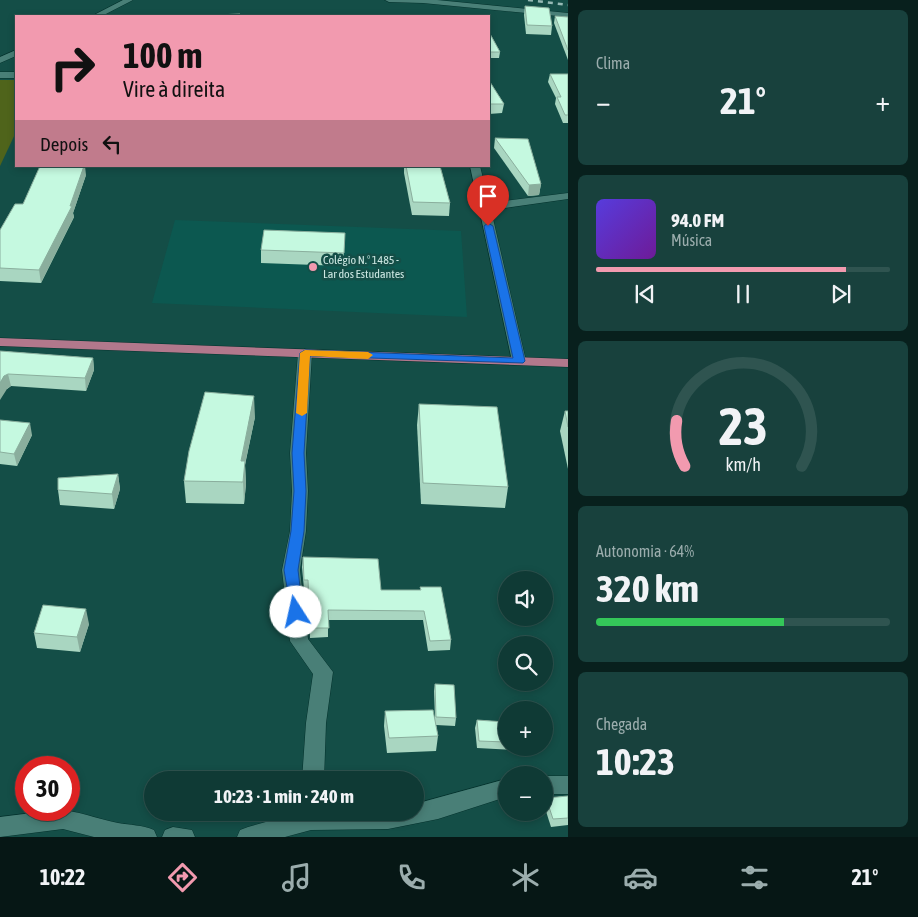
<!DOCTYPE html>
<html lang="pt">
<meta charset="utf-8">
<style>
:root{--surface:#0f3a35;--page:#18413d;--text:#f1f3f6;--muted:#9badad;--line:#2f5450;--accent:#f29aaf}
body{margin:0;font-family:"Asap Condensed",sans-serif;background:var(--page);color:var(--text);height:100vh;display:flex;flex-direction:column;font-size:19px;white-space:nowrap}
*{box-sizing:border-box;margin:0}
p{font-size:16px;color:var(--muted)}
.icon{flex:none;width:28px;height:28px;fill:none;stroke:currentColor;stroke-width:2;stroke-linecap:round;stroke-linejoin:round}
.map{position:relative;flex:1;overflow:hidden}
.sheet{display:flex;flex-direction:column;gap:10px;padding:10px;background:#08201d;width:350px}
.sheet>*{flex:none}
.top-card{position:absolute;left:15px;top:15px;width:475px;height:152px;border-radius:0px;box-shadow:0 2px 8px #0003,0 0 0 1px var(--line);background:#f29aaf;color:#111;overflow:hidden}
.buttons{position:absolute;left:498px;top:571px;display:grid;gap:10px}
.buttons a{display:grid;place-items:center;width:55px;height:55px;border-radius:50%;background:var(--surface);box-shadow:0 2px 8px #0003,0 0 0 1px var(--line);font-size:25px}
.speed{position:absolute;left:15px;top:756px;display:flex;gap:10px;font-size:25px;font-weight:700;text-align:center}
.speed>*{display:grid;place-content:center;width:65px;height:65px;border-radius:50%;background:var(--surface);box-shadow:0 2px 8px #0003,0 0 0 1px var(--line);line-height:1}
.speed .limit{border:8px solid #d22;background:#fff;color:#111}
.pin{position:absolute;display:grid;place-items:center;width:42px;height:42px;color:#fff;margin:-51px -21px;border-radius:50% 50% 50% 0;rotate:-45deg;box-shadow:0 0 5px #0007}
.pin .icon{rotate:45deg}
.me{position:absolute;width:55px;margin:-28px;rotate:350deg;stroke-linejoin:round;filter:drop-shadow(0 0 4px #0008)}
.turn{display:flex;align-items:center;gap:18px;height:105px;padding:0 25px;font-size:22px}
.turn .icon{width:65px;height:65px;stroke-width:2.5}
.turn b{display:block;font-size:35px;line-height:42px}
.then{display:flex;align-items:center;height:48px;padding:0 25px;background:#0003;gap:10px;font-size:19px}
.big{font-size:38px;font-weight:700;line-height:1.1}
.sheet .widget{flex:1;display:flex;flex-direction:column;justify-content:center;gap:8px;min-width:0;padding:0 18px;border-radius:8px;background:var(--page)}
.sheet .dial{align-items:center;gap:0}
.dial svg{height:130px;overflow:visible;fill:none;stroke:var(--line);stroke-width:7;stroke-linecap:round;text-anchor:middle}
.dial text{fill:var(--text);stroke:none}
.song{display:flex;align-items:center;gap:15px}
.cover{width:60px;height:60px;border-radius:8px;background:linear-gradient(135deg,hsl(250 70% 55%),hsl(280 70% 35%))}
.played{height:5px;border-radius:2px;background:linear-gradient(90deg,var(--accent) 85%,var(--line) 85%)}
.keys{display:flex;justify-content:space-around;direction:ltr}
.heat{display:flex;justify-content:space-between;align-items:center;font-size:28px;direction:ltr}
.charge{height:8px;border-radius:4px;background:linear-gradient(90deg,#34c759 64%,var(--line) 0)}
.trip{position:absolute;left:144px;top:771px;width:280px;height:50px;border-radius:25px;background:var(--surface);box-shadow:0 2px 8px #0003,0 0 0 1px var(--line);font-weight:700;line-height:50px;text-align:center}
.dock{display:flex;height:80px;justify-content:space-around;align-items:center;background:#061715;color:var(--muted)}
.dock .icon{width:35px;height:35px}
.dock .selected{color:var(--accent)}
.dock b{font-size:22px;color:var(--text)}
main{display:flex;flex:1;min-height:0}
.map>svg:first-child{display:block}
.built{fill:#0c5850}
.green{fill:#4f641b}
.lines{fill:none;stroke-linecap:round;stroke-linejoin:round}
.street-casing{stroke:#04322d;stroke-width:1}
.primary-casing{stroke:#04322d;stroke-width:1}
.street{fill:#497f77;fill-rule:evenodd}
.primary{fill:#b2788c;fill-rule:evenodd}
.rail{stroke:#96bab5;stroke-width:2.5;stroke-dasharray:5 5;stroke-linecap:butt}
.wall{fill:#a9d6c1}
.shaded-wall{fill:#8aae9d}
.building{fill:#c5f9e0;stroke:#8aae9d}
.route{fill:#1a73e8;stroke:#114b97}
.slow{fill:#f59e0b}
.poi-dot{fill:#f29aaf;stroke:#144e47;stroke-width:2}
.labels{text-anchor:middle;stroke-width:5;stroke-linejoin:round;paint-order:stroke}
.poi-label{font-size:12px;fill:#cce7e2;stroke:#144e47;text-anchor:start}
</style>
<main>
<div class="map">
<svg width="568" height="837" viewBox="0 0 568 837">
<rect width="100%" height="100%" fill="#144e47"/>
<polygon class="built" points="175,220 461,231 467,317 152,303"/>
<polygon class="green" points="0,80 16,80 16,132 0,166"/>
<g class="lines">
<g class="street-casing">
<g id="street">
<polygon points="123,0 133,0 102,16 92,16"/>
<polygon points="385,0 437,0 568,13 568,17 423,3 389,2"/>
<polygon points="16,50 16,56 0,63 0,57"/>
<rect x="0" y="72" width="16" height="6"/>
<polygon points="470,166 480,166 489,203 568,193 568,199 491,210 526,361 524,364 519,365 512,361"/>
<polygon points="305,349 312,353 306,453 308,491 306,531 300,570 308,639 333,672 326,723 324,780 302,780 306,723 313,674 290,641 282,570 290,531 292,491 290,453 298,353"/>
<rect x="544" y="776" width="24" height="18"/>
<polygon points="506,779 506,797 438,819 388,829 311,830 285,837 237,837 240,830 248,827 302,812 415,812 415,804"/>
<path d="M56 810C77 810 97 819 118 823 130 825 142 825 154 830L157 837H94L63 829 0 837V817Z"/>
<polygon points="173,827 192,830 195,837 162,837 165,830"/>
</g>
</g>
<g class="primary-casing">
<polygon id="primary" points="0,338 568,359 568,367 0,346"/>
</g>
<use href="#street" class="street"/>
<use href="#primary" class="primary"/>
<polyline class="rail" points="528,0 568,5"/>
</g>
<g class="wall">
<polygon points="525,6 552,26 551,35 526,34 524,15"/>
<polygon points="555,16 568,17 568,60 554,23"/>
<polygon points="489,32 500,52 499,58 489,58"/>
<polygon points="550,74 568,74 568,123 563,123 555,104 556,98 548,82"/>
<polygon points="489,82 504,104 502,113 489,114"/>
<polygon points="495,138 541,184 539,195 528,196 494,148"/>
<polygon points="404,166 440,166 450,203 449,216 412,215 404,173"/>
<polygon points="86,175 73,213 74,217 41,283 0,281 0,230"/>
<polygon points="345,233 343,266 261,263 261,250"/>
<polygon points="0,351 93,358 94,370 86,391 11,386 7,389"/>
<polygon points="419,404 508,487 505,508 421,504 417,425"/>
<polygon points="565,411 568,411 568,469 560,431"/>
<polygon points="255,417 245,465 246,484 244,504 186,503 184,481"/>
<polygon points="0,420 32,435 17,466 0,464"/>
<polygon points="118,474 120,489 114,509 60,505 58,490"/>
<polygon points="303,557 381,590 420,590 420,587 451,640 450,650 428,651 423,620 328,620 328,637 310,638 308,589 304,589 302,567"/>
<polygon points="89,624 80,652 37,648 34,633"/>
<polygon points="435,684 456,718 455,726 436,725 438,736 436,751 387,753 384,726 385,711 435,718 434,691"/>
<polygon points="477,720 506,722 506,748 515,748 515,750 477,748 475,728"/>
<polygon points="568,796 568,825 551,827 544,805 546,798"/>
</g>
<g class="shaded-wall">
<polygon points="84,166 85,166 86,175 73,213 74,217 41,283 39,270 70,206"/>
<polygon points="541,184 539,195 528,196 529,185"/>
<polygon points="93,358 94,370 86,391 85,378"/>
<polygon points="8,374 11,386 7,389 0,400 0,383 4,376"/>
<polygon points="254,396 255,417 245,464 246,484 244,504 243,482 244,468 241,484 241,461"/>
<polygon points="30,423 32,435 17,466 14,454"/>
<polygon points="118,474 120,489 114,509 112,494"/>
<polygon points="86,609 89,624 80,652 77,637"/>
</g>
<g class="building">
<polygon points="525,6 549,8 552,26 527,25"/>
<polygon points="240,14 240,16 217,16 216,15"/>
<polygon points="555,16 568,17 568,50"/>
<polygon points="489,32 500,52 489,52"/>
<polygon points="550,74 568,74 568,115 565,115 557,97 561,97"/>
<polygon points="489,82 490,82 504,104 489,104"/>
<polygon points="495,138 528,139 541,184 529,185"/>
<polygon points="40,166 84,166 70,206 72,206 39,270 0,268 0,230 15,204 23,204"/>
<polygon points="406,166 440,166 450,203 413,202"/>
<polygon points="264,230 345,233 344,253 261,250"/>
<polygon points="0,351 93,358 85,378 8,374 4,376 0,383"/>
<polygon points="205,392 254,396 241,461 245,461 243,482 184,481 189,451"/>
<polygon points="419,404 497,407 508,487 423,483"/>
<polygon points="565,411 568,411 568,427"/>
<polygon points="0,420 30,423 14,454 0,452"/>
<polygon points="118,474 112,494 58,490 58,478"/>
<polygon points="303,557 378,559 381,590 421,590 420,587 441,587 451,640 430,641 424,611 328,610 329,628 310,628 308,580 304,580"/>
<polygon points="43,605 86,609 77,637 34,633"/>
<polygon points="435,684 454,685 456,718 436,717"/>
<polygon points="433,710 438,736 389,738 385,711"/>
<polygon points="477,720 506,722 506,742 479,741"/>
<polygon points="568,796 568,818 553,819 546,798"/>
</g>
<polygon class="route" points="488,223 493,226 525,361 523,363 310,356 304,453 306,491 304,531 298,570 303,612 296,617 292,616 284,570 291,531 294,491 292,453 300,353 305,350 513,358 484,226"/>
<polygon class="slow" points="305,350 368,352 373,355 368,359 310,356 307,413 302,416 296,413 300,353"/>
<circle class="poi-dot" cx="313" cy="267" r="5"/>
<g class="labels">
<g class="poi-label">
<text x="323" y="264">Colégio N.º 1485 -<tspan x="323" dy="14">Lar dos Estudantes</tspan></text>
</g>
</g>
</svg>
<div class="buttons">
<a><svg class="icon" aria-label="sound" viewBox="0 0 24 24"><path d="M4 9h4l5-4v14l-5-4H4zM17 9q2 3 0 6"/></svg></a>
<a><svg class="icon" aria-label="search" viewBox="0 0 24 24"><circle cx="10" cy="10" r="6"/><path d="M15 15l6 6"/></svg></a>
<a>+</a>
<a>−</a>
</div>
<div class="speed"><div class="limit">30</div></div>
<div class="pin" style="left:488px;top:226px;background:#d93025"><svg class="icon" aria-label="arrive" viewBox="0 0 24 24"><path d="M6 21V4h12l-3 4 3 4H6"/></svg></div>
<svg class="me" style="left:296px;top:612px" viewBox="-20 -20 40 40"><circle r="19" fill="#fff"/><path d="M0-13L10 11 0 6-10 11z" fill="#1a73e8"/></svg>
<div class="trip">10:23 · 1 min · 240 m</div>
<div class="top-card">
<div class="turn"><svg class="icon" aria-label="right" viewBox="0 0 24 24"><path d="M7 20v-9h11M14 6l5 5-5 5"/></svg><div><b>100 m</b>Vire à direita</div></div>
<div class="then">Depois<svg class="icon" aria-label="left" viewBox="0 0 24 24"><path d="M17 20v-9H6M10 6l-5 5 5 5"/></svg></div>
</div>
</div>
<section class="sheet">
<div class="widget"><p>Clima</p>
<div class="heat"><a>−</a><b class="big">21°</b><a>+</a></div>
</div>
<div class="widget">
<div class="song"><i class="cover"></i><div><b>94.0 FM</b><p>Música</p></div></div>
<div class="played"></div>
<div class="keys"><svg class="icon" aria-label="previous" viewBox="0 0 24 24"><path d="M18 5L8 12l10 7zM5 5v14"/></svg><svg class="icon" aria-label="pause" viewBox="0 0 24 24"><path d="M8 5v14M16 5v14"/></svg><svg class="icon" aria-label="next" viewBox="0 0 24 24"><path d="M6 5l10 7-10 7zM19 5v14"/></svg></div>
</div>
<div class="widget dial"><svg viewBox="0 0 100 80">
<path d="M14 69A42 42 0 1 1 86 69"/>
<path d="M14 69A42 42 0 0 1 9 41" stroke="#f29aaf"/>
<text x="50" y="56" font-size="32" font-weight="700">23</text>
<text x="50" y="72" font-size="11">km/h</text>
</svg></div>
<div class="widget"><p>Autonomia · 64%</p><b class="big">320 km</b><div class="charge"></div></div>
<div class="widget"><p>Chegada</p><b class="big">10:23</b></div>
</section>
</main>
<nav class="dock">
<b>10:22</b>
<svg class="icon selected" aria-label="directions" viewBox="0 0 24 24"><path d="M12 3l9 9-9 9-9-9zM9 14v-3h6M13 9l2 2-2 2"/></svg>
<svg class="icon" aria-label="music" viewBox="0 0 24 24"><path d="M9 18V5l10-2v13"/><circle cx="6" cy="18" r="3"/><circle cx="16" cy="16" r="3"/></svg>
<svg class="icon" aria-label="phone" viewBox="0 0 24 24"><path d="M5 4h4l2 5-3 2q2 4 5 5l2-3 5 2v4C11 20 4 13 5 4z"/></svg>
<svg class="icon" aria-label="climate" viewBox="0 0 24 24"><path d="M12 3v18M4 7l16 10M4 17L20 7"/></svg>
<svg class="icon" aria-label="car" viewBox="0 0 24 24"><path d="M5 17H2v-5l4-1 3-4h7l3 4 3 1v5h-3M9 17h6M6 11h13"/><circle cx="7" cy="17" r="2"/><circle cx="17" cy="17" r="2"/></svg>
<svg class="icon" aria-label="filters" viewBox="0 0 24 24"><path d="M4 7h16M4 17h16"/><circle cx="9" cy="7" r="2"/><circle cx="15" cy="17" r="2"/></svg>
<b>21°</b>
</nav>
